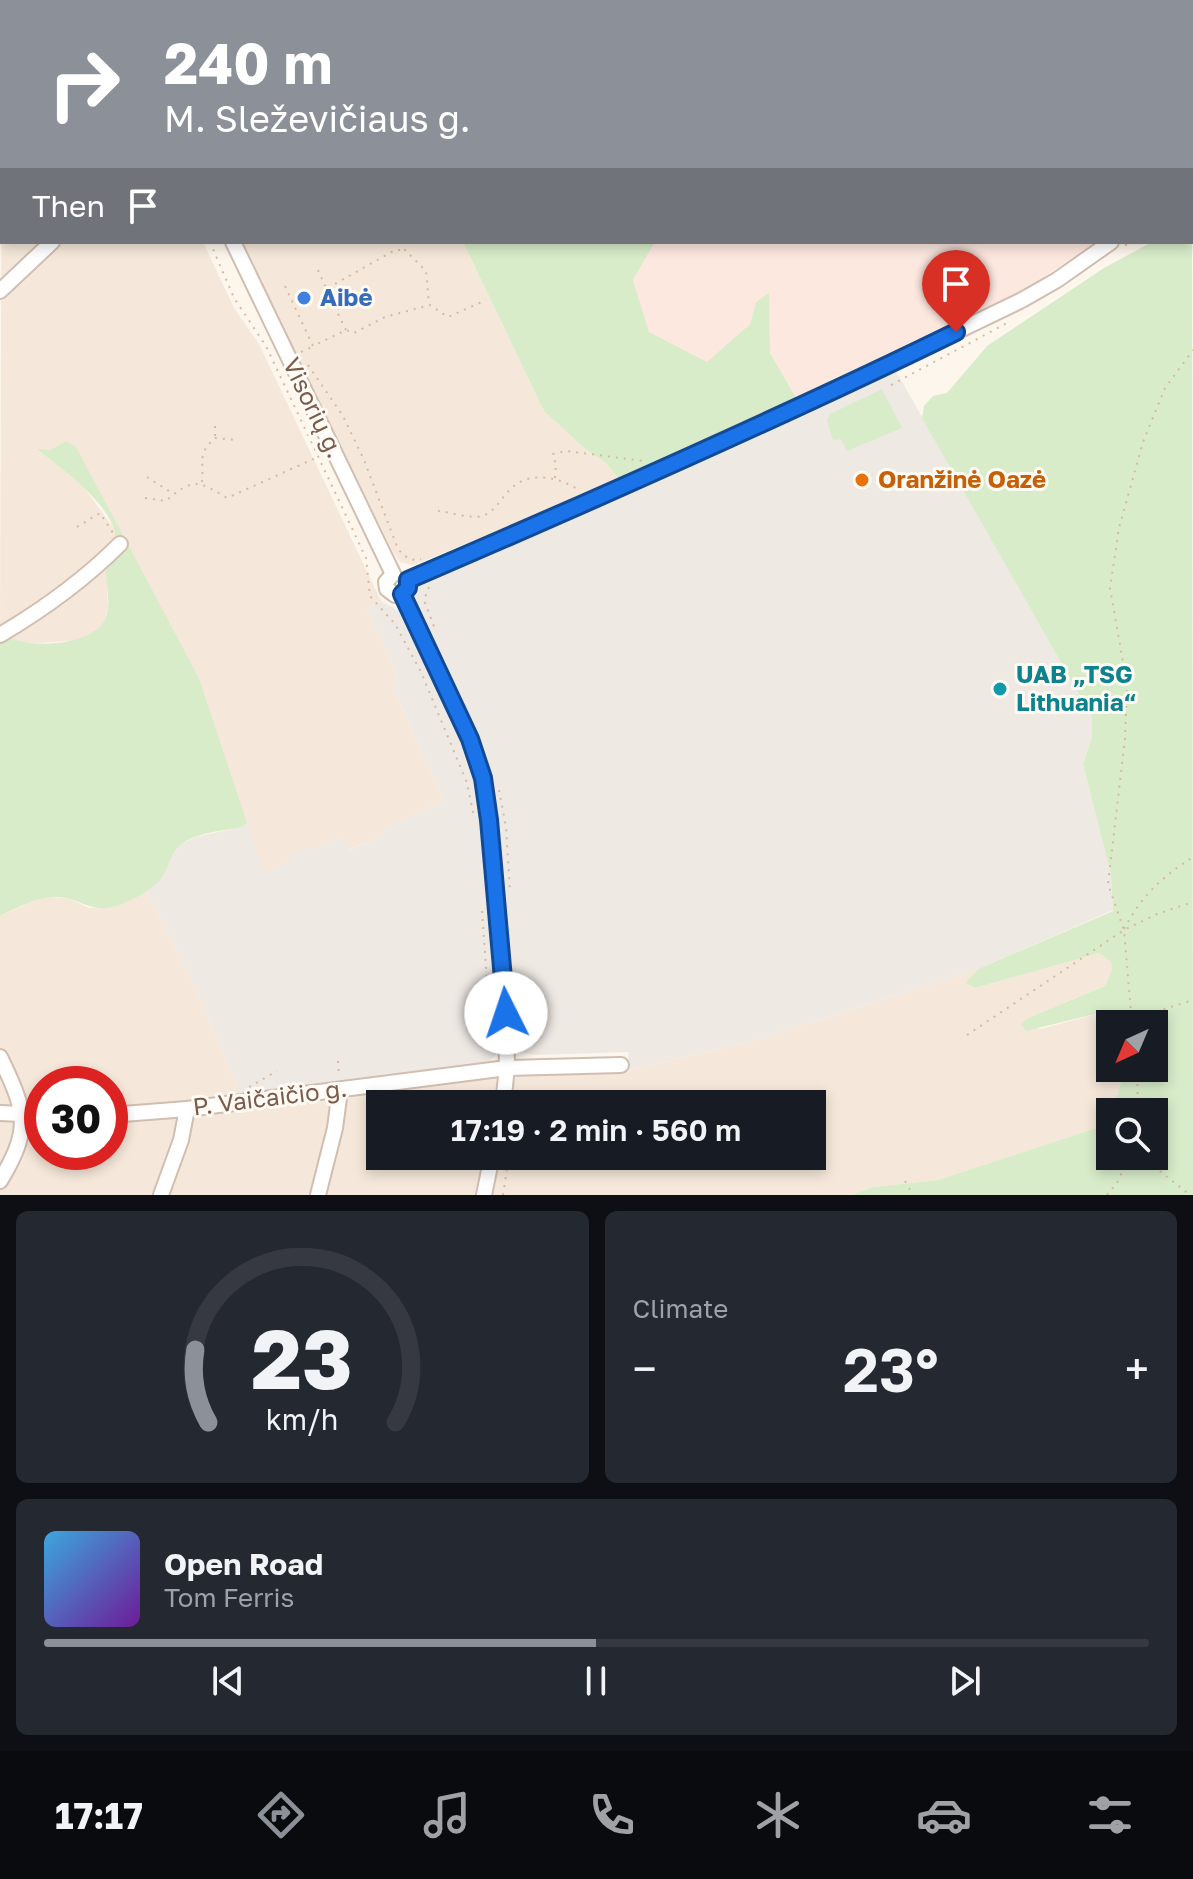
<!DOCTYPE html>
<meta charset="utf-8">
<style>
:root{--surface:#171b24;--page:#242831;--text:#f1f3f6;--muted:#9ea1a6;--line:#363941;--accent:#8c9099}
body{margin:0;font-family:"Golos Text",sans-serif;background:var(--page);color:var(--text);height:100vh;display:flex;flex-direction:column;font-size:30px;white-space:nowrap}
*{box-sizing:border-box;margin:0}
p{font-size:26px;color:var(--muted)}
.icon{flex:none;width:44px;height:44px;fill:none;stroke:currentColor;stroke-width:2;stroke-linecap:round;stroke-linejoin:round}
.map{position:relative;height:1195px;overflow:hidden}
.sheet{display:flex;flex-direction:column;gap:16px;padding:16px;background:#0d0f14;flex:1}
.sheet>*{flex:none}
.guide{position:absolute;left:0px;top:0px;width:1194px;height:244px;box-shadow:0 4px 12px #0003;background:#8c9099;color:#fff;overflow:hidden}
.needle{width:52px;rotate:224deg}
.buttons{position:absolute;left:1096px;top:1010px;display:grid;gap:16px}
.buttons a{display:grid;place-items:center;width:72px;height:72px;border-radius:0px;background:var(--surface);box-shadow:0 4px 12px #0003;font-size:40px}
.speed{position:absolute;left:24px;top:1066px;display:flex;gap:16px;font-size:40px;font-weight:700;text-align:center}
.speed>*{display:grid;place-content:center;width:104px;height:104px;border-radius:50%;background:var(--surface);box-shadow:0 4px 12px #0003;line-height:1}
.speed .limit{border:12px solid #d22;background:#fff;color:#111}
.pin{position:absolute;display:grid;place-items:center;width:68px;height:68px;color:#fff;margin:-82px -34px;border-radius:50% 50% 50% 0;rotate:-45deg;box-shadow:0 0 8px #0007}
.pin .icon{rotate:45deg}
.me{position:absolute;width:88px;margin:-44px;rotate:356deg;stroke-linejoin:round;filter:drop-shadow(0 0 6px #0008)}
.turn{display:flex;align-items:center;gap:28px;height:168px;padding:0 32px;font-size:36px}
.turn .icon{width:104px;height:104px;stroke-width:2.5}
.turn b{display:block;font-size:56px;line-height:68px}
.then{display:flex;align-items:center;height:76px;padding:0 32px;background:#0003;gap:16px;font-size:30px}
.big{font-size:60px;font-weight:600;line-height:1.1}
.sheet .tile{flex:1;display:flex;flex-direction:column;justify-content:center;gap:12px;min-width:0;padding:0 28px;border-radius:12px;background:var(--page)}
.sheet .dial{align-items:center;gap:0}
.dial svg{height:208px;overflow:visible;fill:none;stroke:var(--line);stroke-width:7;stroke-linecap:round;text-anchor:middle}
.dial text{fill:var(--text);stroke:none}
.song{display:flex;align-items:center;gap:24px}
.cover{width:96px;height:96px;border-radius:12px;background:linear-gradient(135deg,hsl(200 70% 55%),hsl(280 70% 35%))}
.played{height:8px;border-radius:4px;background:linear-gradient(90deg,var(--accent) 50%,var(--line) 50%)}
.keys{display:flex;justify-content:space-around;direction:ltr}
.heat{display:flex;justify-content:space-between;align-items:center;font-size:44px;direction:ltr}
.sheet .tiles{flex:1;display:grid;gap:16px;grid-template-columns:1fr 1fr}
.tile:last-child{grid-column:span 2}
.trip{position:absolute;left:366px;top:1090px;width:460px;height:80px;border-radius:0px;background:var(--surface);box-shadow:0 4px 12px #0003;font-weight:600;line-height:80px;text-align:center}
.tab-bar{display:flex;height:128px;justify-content:space-around;align-items:center;background:#090b0e;color:var(--muted)}
.tab-bar .icon{width:56px;height:56px}
.tab-bar .on{color:var(--accent)}
.tab-bar b{font-size:36px;color:var(--text)}
.map>svg:first-child{display:block}
.residential{fill:#f5e8da;fill-rule:evenodd}
.commercial{fill:#fde8e0}
.industrial{fill:#efe9e4}
.green{fill:#d8ecc9}
.lines{fill:none;stroke-linecap:round;stroke-linejoin:round}
.street-casing{stroke:#d1beb0;stroke-width:18}
.path{stroke:#d9b8a5;stroke-width:2;stroke-dasharray:2 6;stroke-linecap:butt}
.street{stroke:#fff;stroke-width:14}
.route-casing{stroke:#114b97;stroke-width:20}
.route{stroke:#1a73e8;stroke-width:14}
.shop-dot{fill:#3f7fe0;stroke:#fffaf3;stroke-width:3}
.food-dot{fill:#e8710a;stroke:#fffaf3;stroke-width:3}
.culture-dot{fill:#0f9aa8;stroke:#fffaf3;stroke-width:3}
.labels{text-anchor:middle;stroke-width:6;stroke-linejoin:round;paint-order:stroke}
.shop-label{font-size:24px;font-weight:bold;fill:#366cbe;stroke:#fffaf3;text-anchor:start}
.street-label{font-size:24px;fill:#7a5c4d;stroke:#fffaf3}
.food-label{font-size:24px;font-weight:bold;fill:#c56008;stroke:#fffaf3;text-anchor:start}
.culture-label{font-size:24px;font-weight:bold;fill:#0d838f;stroke:#fffaf3;text-anchor:start}
</style>
<div class="map">
<svg width="1193" height="1195" viewBox="0 0 1193 1195">
<rect width="100%" height="100%" fill="#fdf6ec"/>
<g class="residential">
<polygon points="101,0 440,0 441,2 100,2"/>
<polygon points="2,64 2,242 203,242 234,308 259,344 381,601 367,609 397,675 393,688 444,801 384,829 386,834 348,850 342,837 285,858 288,864 262,872 199,678 66,441 50,450 38,450 83,486 115,530 116,539 106,562 108,608 104,622 94,634 80,640 27,644 6,637 0,630"/>
<polygon points="240,242 463,242 544,411 584,448 606,463 620,481 414,565 400,562 394,554"/>
<path d="M147 891 200 999 241 1095 486 1065 511 1085 518 1074 626 1071 760 1039 978 969 965 983 975 988 1099 953 1111 962 1112 969 1105 986 1028 1018 1022 1025 1041 1029 1107 1011 1116 1024H1110V1068H1121V1082L1110 1119 1098 1128 938 1180 873 1187 852 1195H0V916L43 897 68 898 89 908 113 907ZM42 1084H110V1152H42ZM380 1104H812V1156H380Z"/>
</g>
<g class="commercial">
<polygon points="822,0 1193,0 1193,207 1192,2"/>
<polygon points="655,242 1097,242 1019,293 798,401 770,353 768,294 756,302 750,324 707,363 649,333 633,280"/>
</g>
<g class="industrial">
<polygon points="896,371 1092,717 1092,737 1083,764 1111,875 1113,910 978,969 760,1039 626,1071 629,1052 533,1055 524,1053 517,1042 487,761 412,595 414,588 421,582"/>
<polygon points="381,601 399,611 471,760 483,831 494,931 498,1052 486,1065 241,1095 200,999 147,891 160,880 171,857 181,844 195,837 242,827 247,823 263,871 287,864 285,857 342,837 349,850 385,834 383,829 444,801 393,688 397,675 367,609"/>
</g>
<g class="green">
<polygon points="440,0 822,0 825,2 441,2"/>
<polygon points="1192,232 1193,1195 852,1195 873,1187 938,1180 1097,1128 1110,1119 1110,1156 1154,1156 1154,1112 1112,1112 1121,1082 1121,1068 1154,1068 1154,1024 1116,1024 1107,1011 1026,1031 1021,1024 1028,1018 1105,986 1112,969 1111,962 1099,953 975,988 965,983 978,969 1113,911 1111,875 1083,764 1092,737 1092,717 922,418 924,406 933,396 947,393 987,346 1104,268 1152,242 1192,242"/>
<polygon points="463,242 655,242 633,280 649,332 707,362 750,324 756,302 769,293 770,353 798,401 620,481 606,463 584,448 544,411"/>
<polygon points="882,389 902,428 847,451 841,439 833,440 827,420 830,414"/>
<path d="M66 441 76 447 199 678 247 823 242 827C224 831 198 832 183 843 170 852 169 868 160 880 151 891 126 904 112 907 96 911 85 904 70 899 45 892 22 906 0 916V630C18 652 93 647 105 619 113 602 104 582 106 564 107 551 119 542 114 529 103 497 62 470 37 449L50 450Z"/>
</g>
<g class="lines">
<g class="street-casing">
<g id="street">
<polyline points="79,2 82,0"/>
<polyline points="0,79 2,77"/>
<polyline points="0,89 2,92"/>
<polyline points="1192,215 1193,215"/>
<polyline points="233,242 393,574"/>
<polyline points="0,291 52,242"/>
<polyline points="393,574 386,582 387,589 395,595 402,594"/>
<polyline points="408,580 570,510 883,367 1022,300 1057,280 1111,242"/>
<polyline points="402,594 470,739 483,778 489,820 506,1013 507,1068 503,1104"/>
<path d="M0 635C44 609 84 580 120 544"/>
<path d="M0 1057C26 1111 32 1128 0 1181"/>
<polyline points="0,1113 42,1115"/>
<polyline points="110,1115 187,1109 507,1068 621,1065"/>
<polyline points="161,1195 181,1140 187,1109"/>
<polyline points="318,1195 335,1128 340,1090"/>
<polyline points="484,1195 492,1156"/>
</g>
</g>
<g class="path">
<polyline points="250,0 251,2"/>
<polyline points="783,0 785,2"/>
<polyline points="107,2 107,0"/>
<polyline points="210,242 234,298 266,346 366,558 370,596 395,624 421,672 467,783 474,817"/>
<polyline points="409,242 405,250 426,271 429,304"/>
<polyline points="1125,245 1132,242"/>
<polyline points="318,270 326,288"/>
<polyline points="285,286 313,346 346,330 354,333 385,317 430,305 448,317 486,300"/>
<polyline points="346,330 326,289 395,250 405,250"/>
<polyline points="301,352 312,347"/>
<path d="M308 365 343 416 364 460 398 549C405 557 411 562 421 559"/>
<polyline points="891,385 1007,323"/>
<polyline points="215,436 215,424"/>
<polyline points="147,477 172,493"/>
<polyline points="555,478 556,466 553,454 566,451 644,461"/>
<path d="M202 482C204 461 197 454 215 438L236 440"/>
<path d="M145 498 166 501C192 478 198 480 227 498L318 457"/>
<path d="M438 511C450 512 470 519 482 516 496 512 503 494 514 486 532 471 561 478 579 490"/>
<polyline points="77,527 100,513 113,533"/>
<polyline points="429,587 424,600 436,632"/>
<polyline points="499,790 506,827 510,891"/>
<polyline points="482,911 492,1052"/>
<path d="M1124 929C1143 894 1161 878 1193 857"/>
<polyline points="1133,1019 1193,1000"/>
<polyline points="1132,1024 1124,930 1108,884 1125,739 1127,685 1110,588 1119,528 1143,442 1165,388 1193,350"/>
<polyline points="967,1035 1124,930 1157,914 1193,902"/>
<polyline points="338,1061 339,1076"/>
<polyline points="1137,1068 1138,1112"/>
<polyline points="249,1087 277,1071"/>
<polyline points="1105,1125 1110,1130"/>
<polyline points="1141,1156 1190,1195"/>
<polyline points="905,1181 913,1195"/>
<polyline points="503,1195 509,1156"/>
<polyline points="1107,1195 1117,1183 1129,1156"/>
</g>
<use href="#street" class="street"/>
</g>
<g class="lines">
<g class="route-casing">
<path id="route" d="M506 1013 489 820 483 778 470 739 402 594 408 588V580C592 501 776 420 956 332"/>
</g>
<use href="#route" class="route"/>
</g>
<circle class="shop-dot" cx="304" cy="298" r="8"/>
<circle class="food-dot" cx="862" cy="480" r="8"/>
<circle class="culture-dot" cx="1000" cy="689" r="8"/>
<g class="labels">
<g class="shop-label">
<text x="320" y="306">Aibė</text>
</g>
<g class="street-label">
<text transform="translate(313 408) rotate(64)" y="8">Visorių g.</text>
<text transform="translate(270 1098) rotate(-7)" y="8">P. Vaičaičio g.</text>
</g>
<g class="food-label">
<text x="878" y="488">Oranžinė Oazė</text>
</g>
<g class="culture-label">
<text x="1016" y="683">UAB „TSG<tspan x="1016" dy="28">Lithuania“</tspan></text>
</g>
</g>
</svg>
<div class="buttons">
<a><svg class="needle" viewBox="-14 -14 28 28"><path d="M0-13l5 13h-10z" fill="#e53935"/><path d="M0 13l5-13h-10z" fill="#9ea1a6"/></svg></a>
<a><svg class="icon" aria-label="search" viewBox="0 0 24 24"><circle cx="10" cy="10" r="6"/><path d="M15 15l6 6"/></svg></a>
</div>
<div class="speed"><div class="limit">30</div></div>
<div class="pin" style="left:956px;top:332px;background:#d93025"><svg class="icon" aria-label="arrive" viewBox="0 0 24 24"><path d="M6 21V4h12l-3 4 3 4H6"/></svg></div>
<svg class="me" style="left:506px;top:1013px" viewBox="-20 -20 40 40"><circle r="19" fill="#fff"/><path d="M0-13L10 11 0 6-10 11z" fill="#1a73e8"/></svg>
<div class="trip">17:19 · 2 min · 560 m</div>
<div class="guide">
<div class="turn"><svg class="icon" aria-label="right" viewBox="0 0 24 24"><path d="M7 20v-9h11M14 6l5 5-5 5"/></svg><div><b>240 m</b>M. Sleževičiaus g.</div></div>
<div class="then">Then<svg class="icon" aria-label="arrive" viewBox="0 0 24 24"><path d="M6 21V4h12l-3 4 3 4H6"/></svg></div>
</div>
</div>
<section class="sheet">
<div class="tiles">
<div class="tile dial"><svg viewBox="0 0 100 80">
<path d="M14 69A42 42 0 1 1 86 69"/>
<path d="M14 69A42 42 0 0 1 9 41" stroke="#8c9099"/>
<text x="50" y="56" font-size="32" font-weight="700">23</text>
<text x="50" y="72" font-size="11">km/h</text>
</svg></div>
<div class="tile"><p>Climate</p>
<div class="heat"><a>−</a><b class="big">23°</b><a>+</a></div>
</div>
<div class="tile">
<div class="song"><i class="cover"></i><div><b>Open Road</b><p>Tom Ferris</p></div></div>
<div class="played"></div>
<div class="keys"><svg class="icon" aria-label="previous" viewBox="0 0 24 24"><path d="M18 5L8 12l10 7zM5 5v14"/></svg><svg class="icon" aria-label="pause" viewBox="0 0 24 24"><path d="M8 5v14M16 5v14"/></svg><svg class="icon" aria-label="next" viewBox="0 0 24 24"><path d="M6 5l10 7-10 7zM19 5v14"/></svg></div>
</div>
</div>
</section>
<nav class="tab-bar">
<b>17:17</b>
<svg class="icon on" aria-label="directions" viewBox="0 0 24 24"><path d="M12 3l9 9-9 9-9-9zM9 14v-3h6M13 9l2 2-2 2"/></svg>
<svg class="icon" aria-label="music" viewBox="0 0 24 24"><path d="M9 18V5l10-2v13"/><circle cx="6" cy="18" r="3"/><circle cx="16" cy="16" r="3"/></svg>
<svg class="icon" aria-label="phone" viewBox="0 0 24 24"><path d="M5 4h4l2 5-3 2q2 4 5 5l2-3 5 2v4C11 20 4 13 5 4z"/></svg>
<svg class="icon" aria-label="climate" viewBox="0 0 24 24"><path d="M12 3v18M4 7l16 10M4 17L20 7"/></svg>
<svg class="icon" aria-label="car" viewBox="0 0 24 24"><path d="M5 17H2v-5l4-1 3-4h7l3 4 3 1v5h-3M9 17h6M6 11h13"/><circle cx="7" cy="17" r="2"/><circle cx="17" cy="17" r="2"/></svg>
<svg class="icon" aria-label="filters" viewBox="0 0 24 24"><path d="M4 7h16M4 17h16"/><circle cx="9" cy="7" r="2"/><circle cx="15" cy="17" r="2"/></svg>
</nav>
